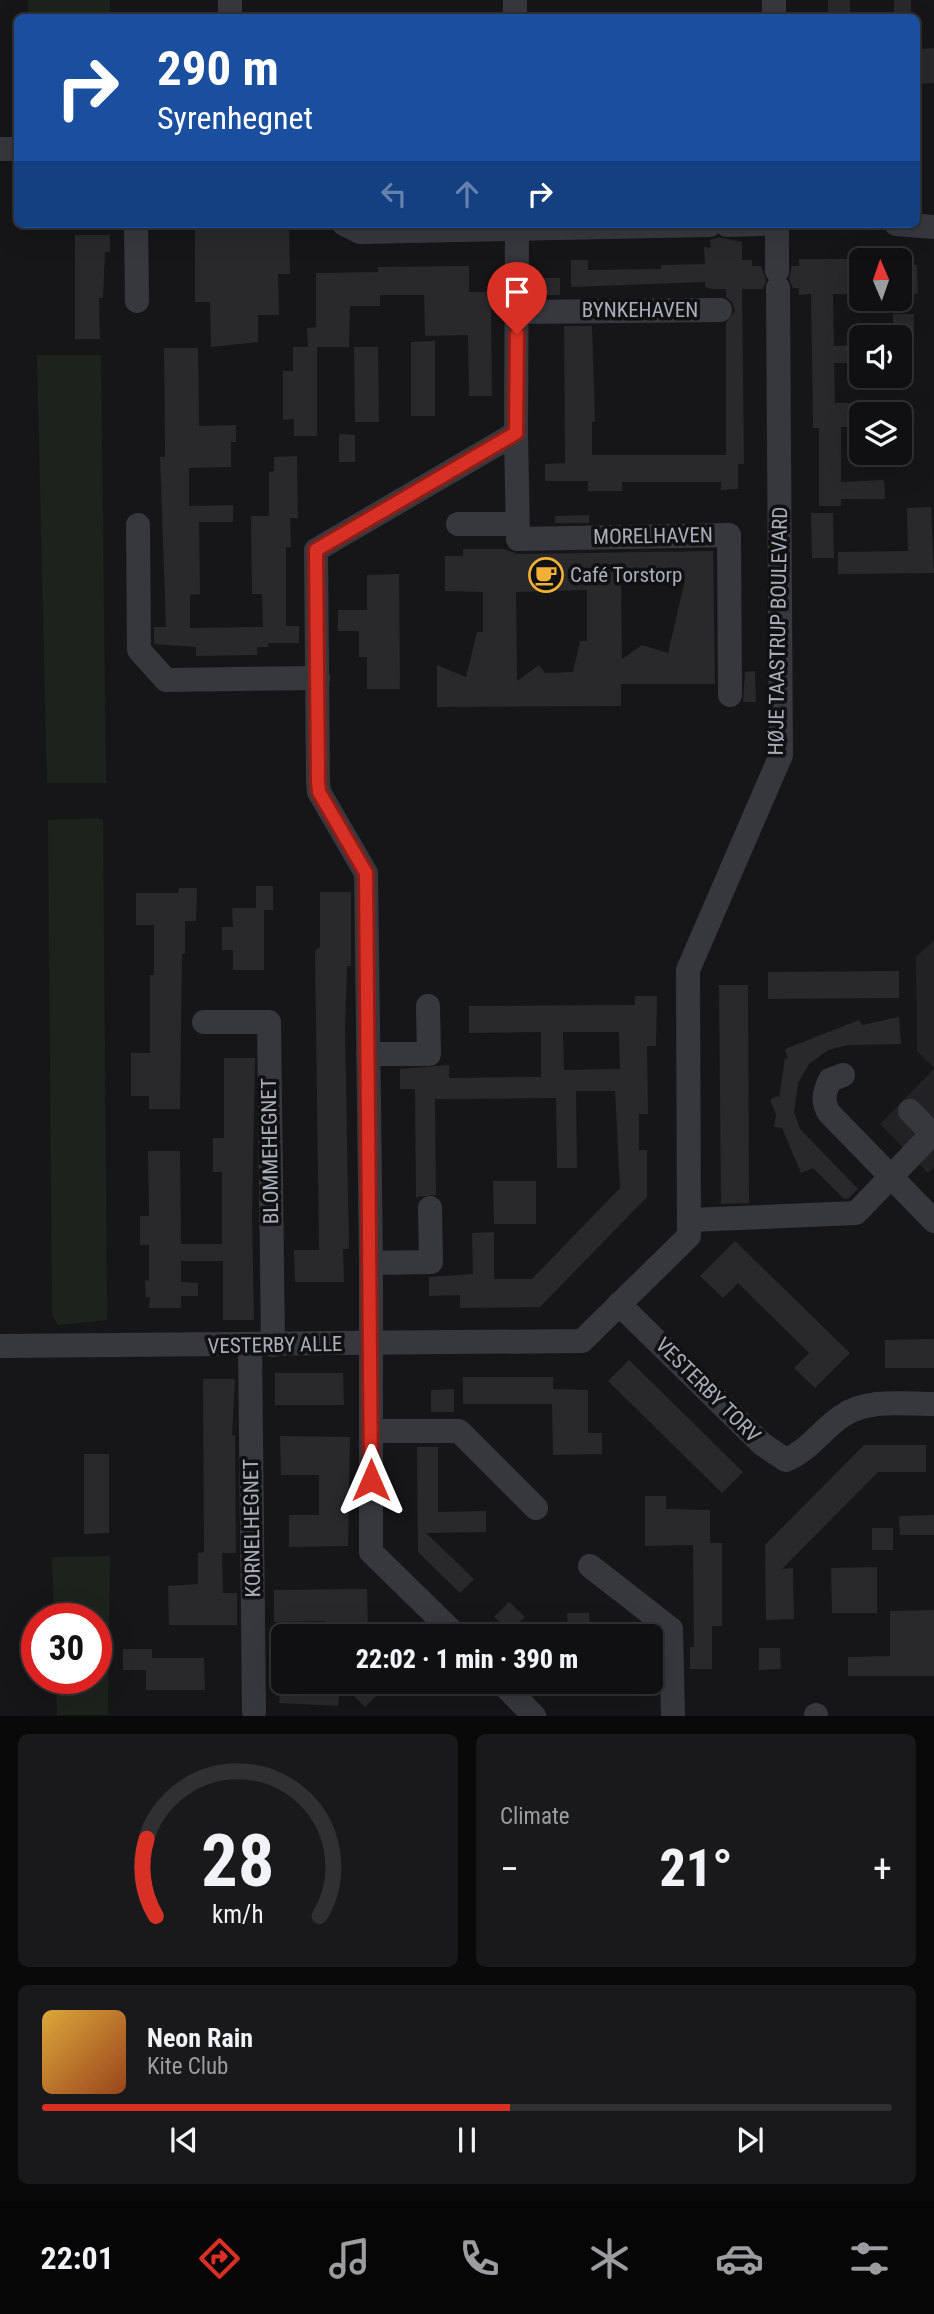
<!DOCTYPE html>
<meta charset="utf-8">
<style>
:root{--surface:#101012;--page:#19191b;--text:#f1f3f6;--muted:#9c9d9f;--line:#303032;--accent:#d93025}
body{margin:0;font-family:"Roboto Condensed",sans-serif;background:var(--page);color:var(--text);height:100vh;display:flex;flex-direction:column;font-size:26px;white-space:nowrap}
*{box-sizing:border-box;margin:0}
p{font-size:23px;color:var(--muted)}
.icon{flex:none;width:38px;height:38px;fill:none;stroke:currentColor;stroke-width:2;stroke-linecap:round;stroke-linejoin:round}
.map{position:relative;height:1716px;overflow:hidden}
.drawer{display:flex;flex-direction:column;gap:18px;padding:18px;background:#09090a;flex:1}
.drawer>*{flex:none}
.hud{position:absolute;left:14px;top:14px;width:906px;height:214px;border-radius:10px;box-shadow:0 7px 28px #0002,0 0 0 2px var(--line);background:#1a4fa0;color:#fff;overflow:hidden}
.needle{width:46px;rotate:358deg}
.buttons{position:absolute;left:849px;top:248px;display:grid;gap:14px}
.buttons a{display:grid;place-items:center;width:63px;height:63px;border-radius:10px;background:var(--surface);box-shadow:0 7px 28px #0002,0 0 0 2px var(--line);font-size:35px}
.speed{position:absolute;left:21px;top:1603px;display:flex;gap:14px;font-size:35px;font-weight:700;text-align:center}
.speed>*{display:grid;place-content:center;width:91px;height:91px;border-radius:50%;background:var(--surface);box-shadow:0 7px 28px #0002,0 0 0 2px var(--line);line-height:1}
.speed .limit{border:10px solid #d22;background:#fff;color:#111}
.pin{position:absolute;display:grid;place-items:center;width:60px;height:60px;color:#fff;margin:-72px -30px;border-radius:50% 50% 50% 0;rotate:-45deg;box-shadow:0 0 7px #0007}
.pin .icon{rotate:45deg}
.me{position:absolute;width:77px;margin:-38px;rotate:0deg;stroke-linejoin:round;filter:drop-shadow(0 0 5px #0008)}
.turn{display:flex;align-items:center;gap:24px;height:147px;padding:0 28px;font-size:32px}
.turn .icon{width:91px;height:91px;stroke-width:2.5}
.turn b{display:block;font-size:49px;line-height:60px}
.lanes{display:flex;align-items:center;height:66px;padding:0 28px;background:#0003;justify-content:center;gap:35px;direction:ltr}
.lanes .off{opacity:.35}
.big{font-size:52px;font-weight:800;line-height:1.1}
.drawer .widget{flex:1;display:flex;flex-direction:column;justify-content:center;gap:10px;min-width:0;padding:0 24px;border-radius:10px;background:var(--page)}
.drawer .dial{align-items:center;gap:0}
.dial svg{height:182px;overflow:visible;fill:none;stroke:var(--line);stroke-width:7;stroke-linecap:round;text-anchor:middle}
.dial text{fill:var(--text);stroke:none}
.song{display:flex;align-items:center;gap:21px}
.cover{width:84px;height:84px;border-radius:10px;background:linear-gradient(135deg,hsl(40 70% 55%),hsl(20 70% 35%))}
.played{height:7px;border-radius:4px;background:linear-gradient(90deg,var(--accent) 55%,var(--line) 55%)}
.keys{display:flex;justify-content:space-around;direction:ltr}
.heat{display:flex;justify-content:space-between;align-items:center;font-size:38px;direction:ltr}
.drawer .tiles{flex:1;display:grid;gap:18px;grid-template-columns:1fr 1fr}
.widget:last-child{grid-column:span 2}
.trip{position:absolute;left:271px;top:1624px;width:392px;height:70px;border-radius:10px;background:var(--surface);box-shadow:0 7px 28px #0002,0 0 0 2px var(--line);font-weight:800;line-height:70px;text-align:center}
.dock{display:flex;height:112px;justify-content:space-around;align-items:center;background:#060607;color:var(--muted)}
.dock .icon{width:49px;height:49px}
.dock .selected{color:var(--accent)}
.dock b{font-size:32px;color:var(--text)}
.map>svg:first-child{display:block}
.built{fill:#222225}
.green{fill:#1c231d}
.building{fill:#29292c;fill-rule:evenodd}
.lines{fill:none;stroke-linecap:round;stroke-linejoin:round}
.minor{stroke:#37383d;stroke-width:24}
.route-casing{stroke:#8d1f18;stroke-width:18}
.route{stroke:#d93025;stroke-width:12}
.labels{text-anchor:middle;stroke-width:7;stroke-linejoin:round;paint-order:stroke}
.street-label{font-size:21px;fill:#a8adb8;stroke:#111113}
.poi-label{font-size:21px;fill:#a8adb8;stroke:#111113;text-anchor:start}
</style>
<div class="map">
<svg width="934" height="1716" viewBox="0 0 934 1716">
<rect width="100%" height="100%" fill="#161618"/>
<g class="built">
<polygon points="934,940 934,1068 917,1051 916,957"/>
<polygon points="934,1069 934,1167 928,1173 880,1124"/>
</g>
<g class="green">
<rect x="28" y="0" width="82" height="17"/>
<polygon points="37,355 101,355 106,783 47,783"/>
<polygon points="97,818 103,820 107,1320 58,1325 52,1315 48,820"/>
<polygon points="110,1556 108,1715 57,1715 56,1678 96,1678 96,1619 54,1619 52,1557"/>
</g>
<g class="building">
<polygon points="828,0 850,0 850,17 828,18"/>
<rect x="894" y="0" width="17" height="18"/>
<polygon points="934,48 934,83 917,84 917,49"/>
<polygon points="195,224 289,224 290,274 278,274 279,315 258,315 258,342 211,347 210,302 195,302"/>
<polygon points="75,235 110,235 110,252 105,252 103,298 99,298 100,339 75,339"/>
<polygon points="719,237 742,242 742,260 752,260 752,266 761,266 766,280 763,289 742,289 744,464 738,464 738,489 721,490 721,482 622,482 622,491 588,491 588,481 545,481 545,464 565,463 564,326 592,326 595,422 592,422 592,455 726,455 726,323 735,311 732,302 726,297 726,289 711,289 705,287 705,282 571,287 571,260 588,260 588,270 661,269 661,265 705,264 704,247 711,248 710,240"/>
<polygon points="799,259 861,259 861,294 833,294 834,346 861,345 861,363 834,363 835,403 861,403 861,427 841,427 841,482 884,480 885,499 841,499 841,506 819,506 819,428 813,428 811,294 799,295 799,288 793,288 789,279 792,266 799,266"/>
<polygon points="900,265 917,265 918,294 900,294"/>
<polygon points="469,266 469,292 501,292 501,309 491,309 492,396 469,396 468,335 425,336 424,295 380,295 380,306 350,306 349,347 308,347 307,328 316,327 316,273 378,272 378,267"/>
<rect x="532" y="278" width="28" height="17"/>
<rect x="893" y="314" width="21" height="22"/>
<polygon points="435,341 435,416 411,416 411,342"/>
<polygon points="293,347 317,347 317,436 294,436 294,419 283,420 283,371 293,371"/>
<polygon points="354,347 378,347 379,422 355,422"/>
<polygon points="164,348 198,348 199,426 236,425 236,442 231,442 231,467 189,468 189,506 233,505 233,522 199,522 200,594 190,595 190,628 263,627 262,594 252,594 251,516 269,516 269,472 274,471 274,457 297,456 298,518 290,518 291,547 286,547 286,626 299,626 299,643 268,643 268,647 257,647 257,655 196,656 196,647 154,644 154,627 166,627 160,457 165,457"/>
<polygon points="339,434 355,435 355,462 339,462"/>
<polygon points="931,507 934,573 838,574 838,552 908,551 907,508"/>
<polygon points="811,513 833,513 834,558 812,558"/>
<polygon points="589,515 589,523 555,523 555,516"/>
<path d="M463 549H504L518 554 713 551 715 684H621V706L437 707V665L466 677 477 632H483V592L445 591V556H463ZM621 580H685L668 653 642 645 622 659ZM587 590V641H580L573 672 545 673 539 665 517 681 516 592Z"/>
<polygon points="399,574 400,689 367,689 367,657 359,657 359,631 338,631 338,610 367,610 367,575"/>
<polygon points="755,671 756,702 743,702 745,672"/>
<polygon points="256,886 273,886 273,910 264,910 264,970 233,970 233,950 222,950 222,927 233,927 232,908 256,908"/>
<polygon points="179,888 197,888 196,921 185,921 185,954 182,954 180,1109 149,1109 149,1096 131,1096 131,1053 150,1053 150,975 154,975 154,925 136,925 136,893 178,893"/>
<polygon points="320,892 351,892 351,966 347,966 345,1028 349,1249 343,1249 344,1282 295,1282 294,1250 319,1250 315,951 320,947"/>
<polygon points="899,971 899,998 768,999 768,972"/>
<polygon points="719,985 748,985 749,1203 721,1204"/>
<path d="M635 996H657L656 1046H647L648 1114H639V1150H647V1197L540 1307 460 1308V1295L429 1296V1277L473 1274 472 1233 494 1232V1279H532L620 1188 615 1091H576L577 1168H557L556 1098 435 1099 436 1195 416 1197 415 1089H400V1069L449 1065V1078L541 1077V1032L469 1033V1006L635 1005ZM563 1032H619L620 1069 564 1070Z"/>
<polygon points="899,1017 901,1044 848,1045 828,1050 809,1064 798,1083 794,1112 800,1129 858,1189 849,1198 844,1199 813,1168 801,1173 782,1128 774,1127 776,1114 770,1100 777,1096 779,1098 785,1058 788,1059 785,1049 859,1020 862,1025"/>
<polygon points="224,1058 255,1058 252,1217 254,1320 223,1320 223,1261 181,1261 181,1282 198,1283 198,1296 181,1296 181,1308 149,1308 150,1297 146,1298 145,1280 149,1281 149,1245 140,1245 140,1216 149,1216 148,1151 180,1151 181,1244 222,1244 222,1172 213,1172 213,1138 224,1138"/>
<polygon points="493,1181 536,1181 536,1224 494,1224"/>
<polygon points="735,1241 850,1353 815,1388 794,1368 809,1353 738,1283 723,1298 700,1276"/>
<polygon points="934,1339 934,1368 885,1368 885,1340"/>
<polygon points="629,1360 743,1472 722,1493 608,1381"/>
<polygon points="275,1373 343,1373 344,1405 275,1405"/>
<polygon points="463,1377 553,1377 553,1389 588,1390 588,1433 602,1433 602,1454 553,1455 552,1404 463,1404"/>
<polygon points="203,1379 235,1379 232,1435 235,1435 236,1553 222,1553 223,1593 237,1593 237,1625 169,1625 168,1586 198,1584 198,1553 204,1552"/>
<polygon points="454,1389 454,1412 431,1412 431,1390"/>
<polygon points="280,1436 350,1437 348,1546 289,1547 289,1515 319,1515 319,1475 281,1475"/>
<polygon points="864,1445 926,1445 926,1472 878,1472 782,1569 793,1568 794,1619 766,1620 765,1545"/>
<polygon points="417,1447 438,1447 438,1512 486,1511 486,1532 426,1533 474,1579 460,1593 418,1552"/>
<polygon points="84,1454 109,1454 109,1533 84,1534"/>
<polygon points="645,1496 666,1496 666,1509 710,1510 710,1543 722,1543 722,1626 712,1626 712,1669 690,1669 690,1647 694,1647 693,1545 645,1546"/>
<polygon points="934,1515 934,1535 900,1535 899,1516"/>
<rect x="872" y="1528" width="21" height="22"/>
<polygon points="877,1567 877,1613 832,1613 831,1568"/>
<polygon points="367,1589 368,1634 325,1634 325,1621 274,1622 274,1590"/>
<polygon points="509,1602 525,1617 510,1632 494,1617"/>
<polygon points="934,1610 934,1676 848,1676 848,1657 890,1656 890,1611"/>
<polygon points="567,1613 589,1613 590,1635 568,1635"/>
<polygon points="759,1648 780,1648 781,1669 759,1670"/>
<polygon points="123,1649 152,1649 152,1658 204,1658 205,1690 146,1690 146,1670 123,1670"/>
<polygon points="281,1682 340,1682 338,1706 279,1703"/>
<polygon points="340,1682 390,1682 365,1707"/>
</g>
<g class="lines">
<g class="minor">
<polyline points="230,0 230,18"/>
<polyline points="515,0 515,18"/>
<polyline points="774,0 774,18"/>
<polyline points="0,149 18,149"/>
<polyline points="136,224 137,301"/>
<polyline points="344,224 360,232 710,225"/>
<polyline points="777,224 777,271"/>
<polyline points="896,224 934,227"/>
<polyline points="727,225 762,224"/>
<polyline points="517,312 720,310"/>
<polyline points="516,433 518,539 729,535 730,695"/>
<polyline points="458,524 517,524"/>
<polyline points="138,525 139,650 166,680 318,678"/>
<polyline points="204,1022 269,1022 273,1345"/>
<polyline points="368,1054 429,1054 428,1006"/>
<path d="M843 1075 830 1080C824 1093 822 1101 829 1113L934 1221"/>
<polyline points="691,1220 856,1213 932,1134 910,1111"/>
<polyline points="371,1263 431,1262 430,1208"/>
<path d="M619 1304 762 1444 786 1460C810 1450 821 1430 842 1416 867 1398 905 1404 934 1404"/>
<polyline points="250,1345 254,1711"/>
<polyline points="0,1346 582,1341 689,1236 688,970 781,755 778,288"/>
<polyline points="372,1431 459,1431 536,1508"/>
<polyline points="590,1566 671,1629 673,1716"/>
<polyline points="457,1636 371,1552 371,1263 366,873 319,792 318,782 316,550 516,433 517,224"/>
<polyline points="501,1682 534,1716"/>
<polyline points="816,1715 816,1716"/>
</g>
</g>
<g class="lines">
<g class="route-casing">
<polyline id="route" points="371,1480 366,873 319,792 318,782 316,550 516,433 517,334"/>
</g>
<use href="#route" class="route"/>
</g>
<defs>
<g id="cafe-ring" transform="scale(1.75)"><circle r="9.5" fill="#111113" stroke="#f2b134" stroke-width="1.5"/><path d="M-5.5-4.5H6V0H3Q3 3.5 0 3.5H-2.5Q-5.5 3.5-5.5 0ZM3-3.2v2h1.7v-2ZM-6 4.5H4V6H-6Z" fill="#f2b134"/></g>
</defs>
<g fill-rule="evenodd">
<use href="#cafe-ring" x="546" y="575"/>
</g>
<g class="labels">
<g class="street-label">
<text x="640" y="317">BYNKEHAVEN</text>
<text transform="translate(653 536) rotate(-1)" y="7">MORELHAVEN</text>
<text transform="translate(778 631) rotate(-89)" y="7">HØJE TAASTRUP BOULEVARD</text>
<text transform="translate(270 1151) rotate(-91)" y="7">BLOMMEHEGNET</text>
<text transform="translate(275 1345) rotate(-1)" y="7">VESTERBY ALLE</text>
<text transform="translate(708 1390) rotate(45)" y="7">VESTERBY TORV</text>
<text transform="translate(252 1528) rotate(-91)" y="7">KORNELHEGNET</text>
</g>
<g class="poi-label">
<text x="570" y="582">Café Torstorp</text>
</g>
</g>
</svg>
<div class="buttons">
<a><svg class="needle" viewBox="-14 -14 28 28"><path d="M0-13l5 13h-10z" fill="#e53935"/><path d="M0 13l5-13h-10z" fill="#9c9d9f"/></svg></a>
<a><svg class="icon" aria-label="sound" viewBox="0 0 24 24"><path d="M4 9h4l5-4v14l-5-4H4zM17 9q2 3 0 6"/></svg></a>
<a><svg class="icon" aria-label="layers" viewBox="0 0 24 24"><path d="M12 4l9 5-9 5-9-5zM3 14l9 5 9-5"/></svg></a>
</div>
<div class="speed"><div class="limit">30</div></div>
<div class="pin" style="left:517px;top:334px;background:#d93025"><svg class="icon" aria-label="arrive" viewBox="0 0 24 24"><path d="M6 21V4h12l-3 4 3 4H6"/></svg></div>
<svg class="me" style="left:371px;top:1480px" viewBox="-20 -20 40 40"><path d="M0-17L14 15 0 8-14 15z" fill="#d93025" stroke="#fff" stroke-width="4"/></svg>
<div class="trip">22:02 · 1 min · 390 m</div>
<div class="hud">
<div class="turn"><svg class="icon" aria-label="right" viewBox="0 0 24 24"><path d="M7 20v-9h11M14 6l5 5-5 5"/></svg><div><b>290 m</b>Syrenhegnet</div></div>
<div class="lanes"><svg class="icon off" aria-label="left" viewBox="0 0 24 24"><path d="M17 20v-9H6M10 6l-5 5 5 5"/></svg><svg class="icon off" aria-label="ahead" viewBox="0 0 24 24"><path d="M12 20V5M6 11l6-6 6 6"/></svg><svg class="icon" aria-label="right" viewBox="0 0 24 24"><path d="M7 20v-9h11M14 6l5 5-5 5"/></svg></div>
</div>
</div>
<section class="drawer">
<div class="tiles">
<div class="widget dial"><svg viewBox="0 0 100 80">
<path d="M14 69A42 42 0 1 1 86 69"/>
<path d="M14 69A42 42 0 0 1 10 35" stroke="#d93025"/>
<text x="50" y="56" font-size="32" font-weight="700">28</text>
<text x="50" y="72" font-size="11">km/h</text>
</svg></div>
<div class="widget"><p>Climate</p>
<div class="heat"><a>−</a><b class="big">21°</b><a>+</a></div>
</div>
<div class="widget">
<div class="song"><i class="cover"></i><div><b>Neon Rain</b><p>Kite Club</p></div></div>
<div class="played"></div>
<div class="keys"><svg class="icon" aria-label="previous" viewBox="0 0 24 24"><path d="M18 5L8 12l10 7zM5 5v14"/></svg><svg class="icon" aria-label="pause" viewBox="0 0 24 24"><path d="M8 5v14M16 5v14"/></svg><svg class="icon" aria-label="next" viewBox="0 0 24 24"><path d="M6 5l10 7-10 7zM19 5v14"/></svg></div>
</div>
</div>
</section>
<nav class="dock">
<b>22:01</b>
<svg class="icon selected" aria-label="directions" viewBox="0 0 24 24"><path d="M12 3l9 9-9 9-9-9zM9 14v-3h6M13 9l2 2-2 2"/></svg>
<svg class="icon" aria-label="music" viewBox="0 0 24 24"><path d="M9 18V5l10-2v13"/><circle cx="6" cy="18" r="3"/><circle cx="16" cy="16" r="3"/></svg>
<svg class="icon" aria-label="phone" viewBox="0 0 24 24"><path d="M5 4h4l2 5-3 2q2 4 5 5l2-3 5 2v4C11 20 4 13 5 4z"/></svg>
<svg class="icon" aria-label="climate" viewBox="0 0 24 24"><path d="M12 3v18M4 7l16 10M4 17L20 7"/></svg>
<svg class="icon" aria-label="car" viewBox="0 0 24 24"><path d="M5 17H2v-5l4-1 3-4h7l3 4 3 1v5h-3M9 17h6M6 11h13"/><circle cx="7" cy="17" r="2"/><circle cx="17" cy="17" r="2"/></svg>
<svg class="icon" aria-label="filters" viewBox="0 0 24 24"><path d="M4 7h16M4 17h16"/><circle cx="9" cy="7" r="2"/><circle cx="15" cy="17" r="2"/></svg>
</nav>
